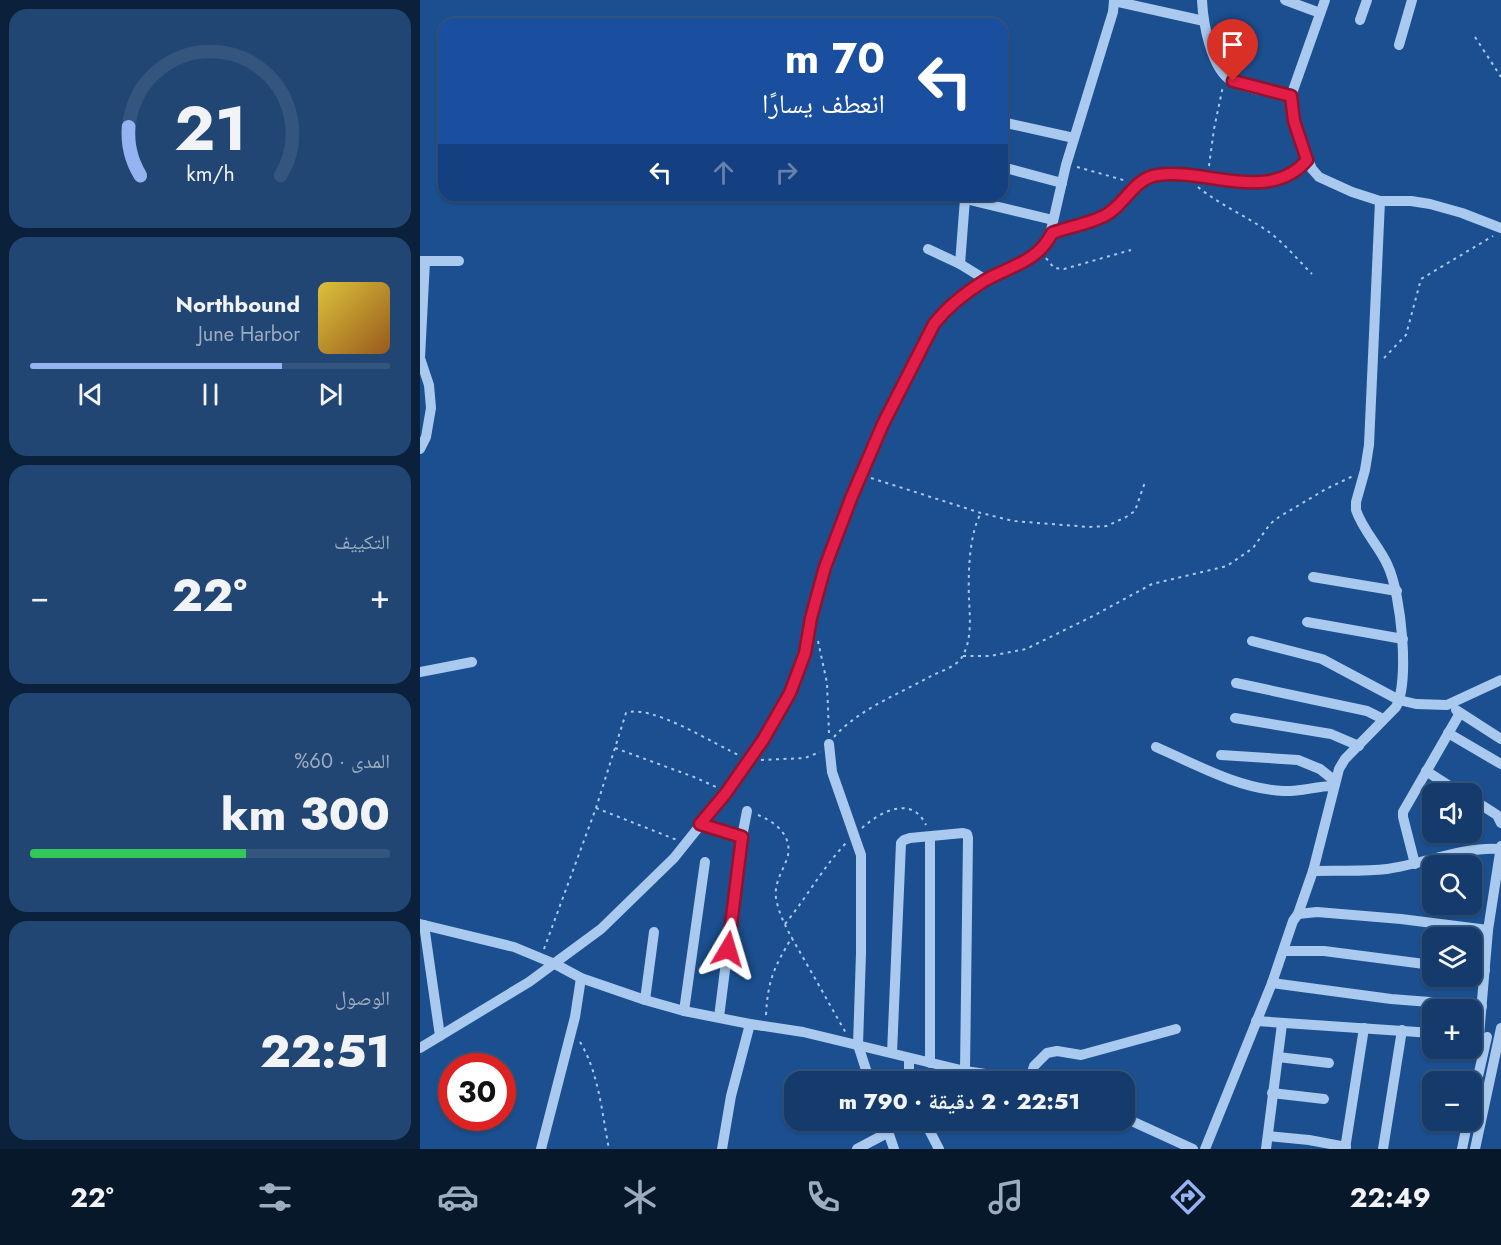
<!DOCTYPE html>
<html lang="ar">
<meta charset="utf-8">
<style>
:root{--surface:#143b6b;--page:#214673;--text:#f1f3f6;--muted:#9dadc1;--line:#33557e;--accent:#95b2f1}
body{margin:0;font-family:Jost,"Noto Naskh Arabic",sans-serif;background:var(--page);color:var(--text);direction:rtl;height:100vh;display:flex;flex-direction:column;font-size:22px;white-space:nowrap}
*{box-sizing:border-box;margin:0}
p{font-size:20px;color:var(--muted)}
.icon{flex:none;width:33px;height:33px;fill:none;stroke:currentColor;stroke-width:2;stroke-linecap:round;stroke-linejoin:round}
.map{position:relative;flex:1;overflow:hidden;direction:ltr}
.side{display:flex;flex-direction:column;gap:9px;padding:9px;background:#0b203b;width:420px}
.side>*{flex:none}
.hud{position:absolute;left:18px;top:18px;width:570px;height:183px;border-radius:18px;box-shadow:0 2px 4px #0004,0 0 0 2px var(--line);direction:rtl;background:#1a4fa0;color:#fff;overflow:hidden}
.controls{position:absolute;left:1002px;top:783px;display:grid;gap:12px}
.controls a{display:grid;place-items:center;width:60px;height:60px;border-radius:12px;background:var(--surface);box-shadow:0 2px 4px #0004,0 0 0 2px var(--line);font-size:30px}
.speed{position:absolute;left:18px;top:1053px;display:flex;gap:12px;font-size:30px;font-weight:700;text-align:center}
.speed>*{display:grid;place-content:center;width:78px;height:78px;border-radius:50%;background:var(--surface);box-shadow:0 2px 4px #0004,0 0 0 2px var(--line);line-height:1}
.speed .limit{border:9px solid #d22;background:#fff;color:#111}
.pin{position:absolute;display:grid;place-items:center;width:51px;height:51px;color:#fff;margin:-62px -26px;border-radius:50% 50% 50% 0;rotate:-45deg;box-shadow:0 0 6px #0007}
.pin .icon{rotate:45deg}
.me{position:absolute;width:66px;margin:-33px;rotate:7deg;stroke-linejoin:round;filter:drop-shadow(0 0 4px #0008)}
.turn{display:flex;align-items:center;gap:21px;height:126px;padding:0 24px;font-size:27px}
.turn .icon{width:78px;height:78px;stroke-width:2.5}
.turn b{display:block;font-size:42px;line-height:51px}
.lanes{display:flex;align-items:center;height:57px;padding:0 24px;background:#0003;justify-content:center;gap:30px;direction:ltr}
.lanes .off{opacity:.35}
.big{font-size:45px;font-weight:800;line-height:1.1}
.side .card{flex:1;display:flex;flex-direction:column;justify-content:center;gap:9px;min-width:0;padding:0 21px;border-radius:18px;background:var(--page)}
.side .dial{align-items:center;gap:0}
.dial svg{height:156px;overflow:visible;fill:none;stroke:var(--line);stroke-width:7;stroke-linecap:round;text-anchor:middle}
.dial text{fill:var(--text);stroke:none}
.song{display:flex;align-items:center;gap:18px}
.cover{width:72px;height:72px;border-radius:9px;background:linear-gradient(135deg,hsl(50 70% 55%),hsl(30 70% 35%))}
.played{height:6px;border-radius:3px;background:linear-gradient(90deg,var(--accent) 70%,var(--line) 70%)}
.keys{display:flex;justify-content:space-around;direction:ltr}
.heat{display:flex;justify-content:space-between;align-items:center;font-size:33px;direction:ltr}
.charge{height:9px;border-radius:4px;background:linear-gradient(90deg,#34c759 60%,var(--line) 0)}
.trip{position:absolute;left:364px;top:1071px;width:351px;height:60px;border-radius:18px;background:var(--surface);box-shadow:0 2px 4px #0004,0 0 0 2px var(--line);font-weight:800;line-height:60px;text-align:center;direction:rtl}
.tab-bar{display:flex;height:96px;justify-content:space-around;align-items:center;background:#08182b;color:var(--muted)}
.tab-bar .icon{width:42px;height:42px}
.tab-bar .on{color:var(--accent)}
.tab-bar b{font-size:27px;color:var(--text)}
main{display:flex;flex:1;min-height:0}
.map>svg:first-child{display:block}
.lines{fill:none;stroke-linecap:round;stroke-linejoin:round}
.path{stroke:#a9c9ee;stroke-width:2;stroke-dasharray:3 4.5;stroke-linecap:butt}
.minor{stroke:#a9c9ee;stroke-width:10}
.route-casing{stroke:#92132f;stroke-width:15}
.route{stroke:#e11d48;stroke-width:10}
</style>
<main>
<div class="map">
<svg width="1081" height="1149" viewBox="0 0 1081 1149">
<rect width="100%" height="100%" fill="#1b4f8f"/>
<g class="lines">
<g class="path">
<polyline points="1055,37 1081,77"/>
<polyline points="789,166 794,129 803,86"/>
<polyline points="657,167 707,181"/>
<path d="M778 187C800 205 826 216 849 232 864 243 878 260 892 274"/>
<polyline points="626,258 634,268 644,269 711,250"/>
<polyline points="964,358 986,335 1001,279 1073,236"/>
<polyline points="451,478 561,513 593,521 669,527 687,526 706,517 715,511 725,482"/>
<polyline points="398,641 407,683 409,733"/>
<polyline points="543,656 570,656 606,649 673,616 732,584 807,566 833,548 850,524 859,517 906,489 933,476"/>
<path d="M414 737C439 709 479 694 511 676 521 671 536 667 542 657 552 641 550 617 549 599 548 575 549 534 561 513"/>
<polyline points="195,748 274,777 296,787"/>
<polyline points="341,760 385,758 400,752"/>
<polyline points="176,808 257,840"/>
<path d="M338 815C356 822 374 837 367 859 362 872 354 884 356 898 360 921 374 941 385 961 399 985 412 1009 426 1033"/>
<path d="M442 828C461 811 492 795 506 825"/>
<path d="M365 924C387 897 403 867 427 842"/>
<path d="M124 949 176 808 206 713C231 703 297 746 321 756"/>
<path d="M346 1015C348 979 354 968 372 937"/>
<path d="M160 1042C179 1073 182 1114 189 1149"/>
</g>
<g class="minor">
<path d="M782 0C783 22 791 70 812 81 830 90 852 92 871 96"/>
<polyline points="865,0 900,13"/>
<polyline points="905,0 871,96 874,121 881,144 892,169 899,177 932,192 960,201 991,201 1010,204 1042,213 1081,228"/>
<polyline points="940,20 947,0"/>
<polyline points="979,45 992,0"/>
<polyline points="582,122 654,138"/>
<polyline points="582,167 642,183"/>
<polyline points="529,195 633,220"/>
<path d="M632 233C649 227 668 224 684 216 705 206 713 178 738 175 785 168 850 204 887 160"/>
<polyline points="508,249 540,264 566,280"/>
<polyline points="0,261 39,261"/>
<polyline points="540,264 545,199"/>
<polyline points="0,449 6,437 11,408 9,385 0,358 5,261"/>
<polyline points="893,577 977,591"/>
<polyline points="887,622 983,639"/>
<polyline points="832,641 902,659 979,700 996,704 1027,705 1081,680"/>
<polyline points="0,672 52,662"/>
<polyline points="816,683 947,711 963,719"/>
<polyline points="1036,710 1081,739"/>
<polyline points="815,718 911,734 939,746"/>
<polyline points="1028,733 1081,764"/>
<polyline points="409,744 412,772 441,855 441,953 438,1045 450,1082"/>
<path d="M736 747C775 764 819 789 863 791 880 792 896 786 913 786"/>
<polyline points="801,755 878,760 900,769 915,781"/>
<polyline points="1006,771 1042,794"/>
<polyline points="1052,799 1077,815 1081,823"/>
<polyline points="280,824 322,837 327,811"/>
<polyline points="510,837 510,1063"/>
<polyline points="995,864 983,817 983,812 1040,713"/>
<path d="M893 871C918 870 942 872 967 869 1003 864 1044 846 1080 849"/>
<polyline points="878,914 897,912 981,919 1068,930"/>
<polyline points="0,924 94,947 135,964 161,978 225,1000 264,1011 330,1024 383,1032 545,1071 623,1082"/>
<polyline points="4,925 20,1036"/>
<polyline points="864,951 904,951 1012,965"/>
<polyline points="1052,969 1065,970"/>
<polyline points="852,983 971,999 1062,1006"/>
<polyline points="225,1000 234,932"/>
<polyline points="264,1011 285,862"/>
<polyline points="299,1017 322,837"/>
<polyline points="836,1021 1012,1033"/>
<polyline points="1059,1036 1068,930 1081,846"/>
<polyline points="0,1048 109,982 181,929 254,858 306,793 343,740 371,693 385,653 391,618 405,567 432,496 463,424 514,324 523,313 539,298 566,280 612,257 629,239 646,165 693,12 694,1 784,21"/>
<polyline points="472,1053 481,843 484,840 490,838 543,833 547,834 548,838 545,1071"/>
<polyline points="858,1057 909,1063"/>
<polyline points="489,1059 489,1082"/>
<polyline points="610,1079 614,1066 627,1053 637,1051 661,1055 756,1029"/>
<polyline points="852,1093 904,1099"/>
<polyline points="1052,1103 1067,1037"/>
<polyline points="705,1118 773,1149"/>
<polyline points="464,1120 474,1149"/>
<polyline points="504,1120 519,1149"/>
<polyline points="848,1136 889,1140 926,1147"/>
<polyline points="121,1149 155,1017 161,978"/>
<polyline points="302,1149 311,1096 330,1024"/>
<polyline points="437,1149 469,1132"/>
<path d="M785 1149 852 983 873 921 878 914 893 871 919 769 925 759 976 707C990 681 981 594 968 566 960 547 943 531 936 510V502L945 470 949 445 960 201"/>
<polyline points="846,1149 862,1024"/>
<polyline points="925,1149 944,1028"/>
<polyline points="963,1149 982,1030"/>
<polyline points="1042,1149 1048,1120"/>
<polyline points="1055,1149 1081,1028"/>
</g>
</g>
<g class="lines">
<g class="route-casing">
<path id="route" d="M308 949 322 837 280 824 306 793 343 740 370 693 385 653 391 618 405 567 432 496 463 424 514 324C528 306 545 293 564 281 590 266 618 262 632 233 649 227 668 224 684 216 705 206 713 178 738 175 785 168 850 204 887 160L874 121 871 96 813 81"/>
</g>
<use href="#route" class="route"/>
</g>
</svg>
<div class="controls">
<a><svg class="icon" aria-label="sound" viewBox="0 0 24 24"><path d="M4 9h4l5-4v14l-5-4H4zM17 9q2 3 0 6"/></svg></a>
<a><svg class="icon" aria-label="search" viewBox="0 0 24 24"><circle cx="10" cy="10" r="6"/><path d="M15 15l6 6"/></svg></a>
<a><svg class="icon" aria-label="layers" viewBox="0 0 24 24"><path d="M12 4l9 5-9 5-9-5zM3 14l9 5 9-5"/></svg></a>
<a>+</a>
<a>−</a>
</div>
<div class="speed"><div class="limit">30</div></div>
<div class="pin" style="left:813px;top:81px;background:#d93025"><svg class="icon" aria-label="arrive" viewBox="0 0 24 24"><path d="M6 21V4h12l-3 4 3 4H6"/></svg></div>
<svg class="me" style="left:308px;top:949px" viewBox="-20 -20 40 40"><path d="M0-17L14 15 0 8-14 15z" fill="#e11d48" stroke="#fff" stroke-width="4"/></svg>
<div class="trip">22:51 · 2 دقيقة · 790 m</div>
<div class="hud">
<div class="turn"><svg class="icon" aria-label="left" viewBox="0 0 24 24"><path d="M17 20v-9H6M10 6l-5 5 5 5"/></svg><div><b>70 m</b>انعطف يسارًا</div></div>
<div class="lanes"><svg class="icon" aria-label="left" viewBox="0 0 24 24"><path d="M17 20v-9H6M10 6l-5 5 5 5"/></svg><svg class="icon off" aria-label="ahead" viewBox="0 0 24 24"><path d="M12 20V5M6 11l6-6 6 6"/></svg><svg class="icon off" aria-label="right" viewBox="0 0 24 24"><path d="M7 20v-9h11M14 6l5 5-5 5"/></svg></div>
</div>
</div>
<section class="side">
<div class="card dial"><svg viewBox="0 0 100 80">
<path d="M14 69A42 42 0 1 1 86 69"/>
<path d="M14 69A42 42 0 0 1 8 44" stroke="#95b2f1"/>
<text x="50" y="56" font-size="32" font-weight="700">21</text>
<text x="50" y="72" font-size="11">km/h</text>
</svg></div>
<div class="card">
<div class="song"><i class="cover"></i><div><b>Northbound</b><p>June Harbor</p></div></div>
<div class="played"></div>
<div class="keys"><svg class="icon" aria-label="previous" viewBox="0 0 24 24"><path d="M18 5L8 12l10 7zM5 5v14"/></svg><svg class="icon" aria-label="pause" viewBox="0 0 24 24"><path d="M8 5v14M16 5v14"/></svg><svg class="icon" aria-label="next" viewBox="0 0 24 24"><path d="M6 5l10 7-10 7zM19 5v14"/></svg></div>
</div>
<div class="card"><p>التكييف</p>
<div class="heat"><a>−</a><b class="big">22°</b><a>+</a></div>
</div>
<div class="card"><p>المدى · 60%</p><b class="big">300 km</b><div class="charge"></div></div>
<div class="card"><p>الوصول</p><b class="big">22:51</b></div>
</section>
</main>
<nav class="tab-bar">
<b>22:49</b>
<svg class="icon on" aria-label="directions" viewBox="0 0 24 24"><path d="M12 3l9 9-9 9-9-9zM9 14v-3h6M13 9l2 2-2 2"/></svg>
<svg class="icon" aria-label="music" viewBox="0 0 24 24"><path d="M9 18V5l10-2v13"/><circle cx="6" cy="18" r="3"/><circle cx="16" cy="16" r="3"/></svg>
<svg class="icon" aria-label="phone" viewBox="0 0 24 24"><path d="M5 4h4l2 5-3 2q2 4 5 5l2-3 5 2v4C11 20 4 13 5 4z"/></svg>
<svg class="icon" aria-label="climate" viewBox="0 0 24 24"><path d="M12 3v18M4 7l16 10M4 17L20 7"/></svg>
<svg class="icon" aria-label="car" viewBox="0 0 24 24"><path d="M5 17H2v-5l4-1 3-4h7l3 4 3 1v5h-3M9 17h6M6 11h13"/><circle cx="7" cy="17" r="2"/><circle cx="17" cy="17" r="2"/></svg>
<svg class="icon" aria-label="filters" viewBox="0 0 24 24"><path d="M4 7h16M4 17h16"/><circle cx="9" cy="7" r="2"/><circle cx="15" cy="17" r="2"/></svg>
<b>22°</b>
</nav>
